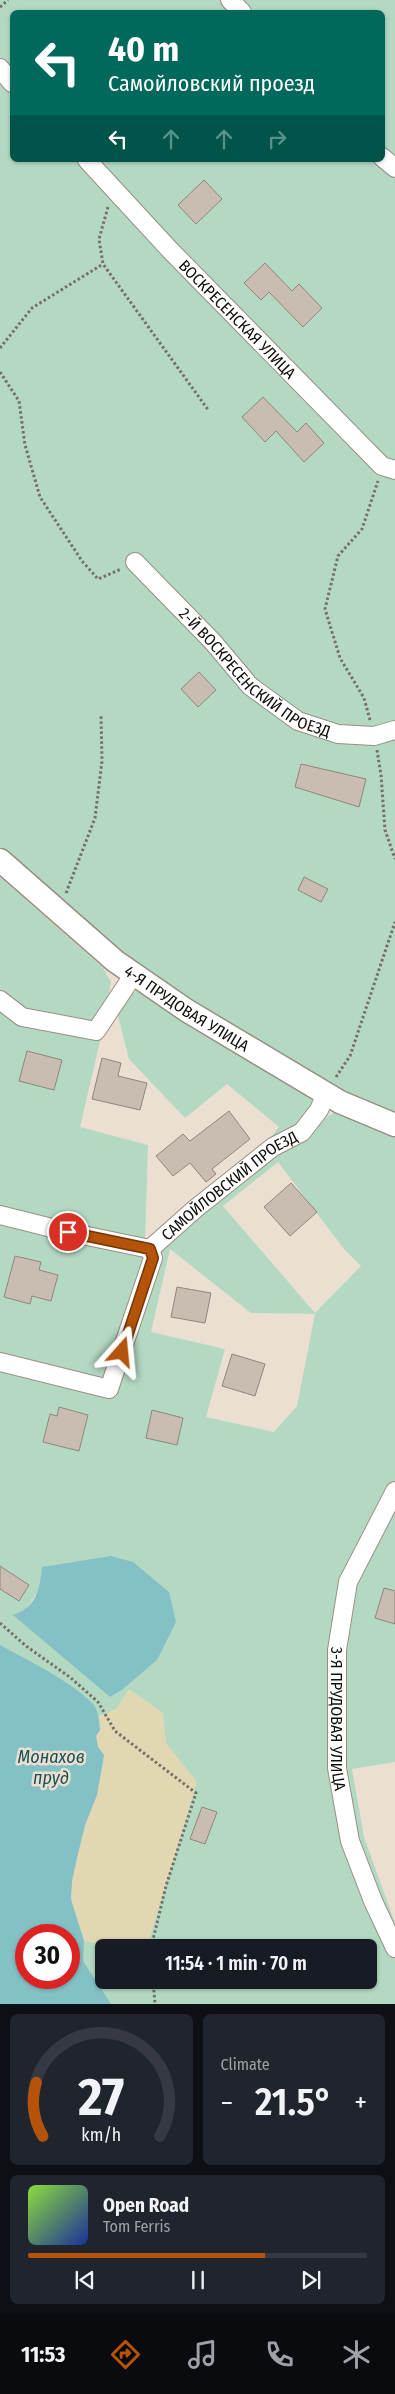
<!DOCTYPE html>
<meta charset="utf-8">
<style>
:root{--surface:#171b24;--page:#20242c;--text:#f1f3f6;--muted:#9ea1a6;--line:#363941;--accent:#b45309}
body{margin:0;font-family:"Fira Sans Condensed",sans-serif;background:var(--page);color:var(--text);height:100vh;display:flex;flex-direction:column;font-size:19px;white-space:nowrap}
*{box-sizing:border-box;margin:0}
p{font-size:16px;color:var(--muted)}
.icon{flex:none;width:28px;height:28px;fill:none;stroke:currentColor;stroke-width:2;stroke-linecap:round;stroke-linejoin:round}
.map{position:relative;height:2004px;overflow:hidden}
.details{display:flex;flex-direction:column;gap:10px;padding:10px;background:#0d0f14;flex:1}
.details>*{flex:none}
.banner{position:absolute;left:10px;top:10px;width:375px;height:152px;border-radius:8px;box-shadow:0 1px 4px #0004;background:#00695c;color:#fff;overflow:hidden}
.speed{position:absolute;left:15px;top:1924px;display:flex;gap:10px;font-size:25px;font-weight:700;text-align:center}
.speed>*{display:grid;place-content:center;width:65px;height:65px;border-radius:50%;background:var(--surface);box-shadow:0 1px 4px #0004;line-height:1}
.speed .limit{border:8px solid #d22;background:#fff;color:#111}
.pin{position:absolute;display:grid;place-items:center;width:42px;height:42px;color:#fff;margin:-21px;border:2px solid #fff;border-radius:50%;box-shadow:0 1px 5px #0007}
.me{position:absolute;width:55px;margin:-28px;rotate:18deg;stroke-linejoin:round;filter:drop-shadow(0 0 4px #0008)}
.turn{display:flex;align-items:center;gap:18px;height:105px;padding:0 15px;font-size:22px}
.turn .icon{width:65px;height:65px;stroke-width:2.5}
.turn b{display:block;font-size:35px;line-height:42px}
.lanes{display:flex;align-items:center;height:48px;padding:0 15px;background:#0003;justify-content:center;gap:25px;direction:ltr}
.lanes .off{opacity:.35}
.big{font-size:38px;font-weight:600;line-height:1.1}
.details .card{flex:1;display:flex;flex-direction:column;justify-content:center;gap:8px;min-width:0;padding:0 18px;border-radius:8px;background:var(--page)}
.details .dial{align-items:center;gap:0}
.dial svg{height:130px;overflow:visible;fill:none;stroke:var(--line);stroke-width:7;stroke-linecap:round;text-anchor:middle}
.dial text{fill:var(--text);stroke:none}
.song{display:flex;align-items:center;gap:15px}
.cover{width:60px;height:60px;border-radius:8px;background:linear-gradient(135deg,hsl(90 70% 55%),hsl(230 70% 35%))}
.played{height:5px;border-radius:2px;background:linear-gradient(90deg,var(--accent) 70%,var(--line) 70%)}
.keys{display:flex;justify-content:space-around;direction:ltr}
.heat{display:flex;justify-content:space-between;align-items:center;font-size:28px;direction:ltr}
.details .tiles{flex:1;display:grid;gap:10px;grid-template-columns:1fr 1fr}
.card:last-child{grid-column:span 2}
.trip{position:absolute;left:95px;top:1939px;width:282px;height:50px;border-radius:8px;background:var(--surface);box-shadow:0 1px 4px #0004;font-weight:600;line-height:50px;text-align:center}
.tabs{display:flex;height:80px;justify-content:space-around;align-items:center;background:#090b0e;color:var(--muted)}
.tabs .icon{width:35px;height:35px}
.tabs .selected{color:var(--accent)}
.tabs b{font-size:22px;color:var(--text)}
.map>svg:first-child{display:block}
.green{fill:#b4d9c3;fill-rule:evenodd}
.sand{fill:#e1d8b3}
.water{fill:#83c1c6;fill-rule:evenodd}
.building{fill:#c8bdb0;stroke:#90867a}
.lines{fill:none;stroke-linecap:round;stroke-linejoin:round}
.minor-casing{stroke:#998e82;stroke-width:20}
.major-casing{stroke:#998e82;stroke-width:25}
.path{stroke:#776f67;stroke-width:3;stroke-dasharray:2.5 2.5;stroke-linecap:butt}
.minor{stroke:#fff;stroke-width:18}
.major{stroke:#fff;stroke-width:22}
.route-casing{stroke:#753606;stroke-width:12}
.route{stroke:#b45309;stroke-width:9}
.labels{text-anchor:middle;stroke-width:5;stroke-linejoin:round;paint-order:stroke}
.street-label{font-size:16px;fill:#110d09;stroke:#ebdfd2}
.water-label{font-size:18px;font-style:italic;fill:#195054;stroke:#ebdfd2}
</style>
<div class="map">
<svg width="395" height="2004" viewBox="0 0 395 2004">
<rect width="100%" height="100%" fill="#ebdfd2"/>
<g class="green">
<path d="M0 0H395V1117L345 1093 188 1002 134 964 0 846ZM12 12H382V160H12Z"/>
<path d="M0 877 103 968 111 982 109 993 94 1021 102 1033 80 1127 148 1145 145 1241 152 1240 267 1142 279 1127 227 1084 185 1118 129 1059 117 1012 125 997 138 991 180 1020 310 1095 313 1103 308 1129 335 1112 395 1138V1762L352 1769 364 1837 395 1923V2004H0ZM278 1162 344 1249 361 1266 315 1313 223 1206ZM170 1249 251 1313 315 1314 297 1406 274 1432 206 1417 225 1349 151 1332ZM40 1588 157 1660 122 1690 110 1697 14 1615 25 1611ZM26 1935H69V1978H26ZM104 1948H369V1980H104Z"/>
</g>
<path class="sand" d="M129 1689 163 1713 166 1743 197 1782 147 1947 130 1939 123 1947 104 1948V1950L93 1943 84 1941C81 1927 71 1910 71 1897 70 1848 99 1803 104 1755L98 1747 96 1735 100 1730 99 1716 116 1709Z"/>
<g class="water">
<path d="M111 1556 133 1562 169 1592 176 1622 157 1660 122 1690 110 1697 13 1615C36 1608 40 1589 42 1567Z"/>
<path d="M0 1645C28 1660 72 1682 93 1704 99 1711 99 1722 100 1730L96 1736 98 1747 104 1755 97 1795 85 1825 78 1854 72 1881 71 1899 84 1941 83 1961 111 2004H0ZM26 1935H69V1978H26Z"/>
</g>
<g class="building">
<polygon points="204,180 222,199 196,224 178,205"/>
<polygon points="265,263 292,291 299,284 322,308 303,327 269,292 261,300 244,283"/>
<polygon points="263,397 297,432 306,423 324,443 304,462 276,431 265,442 242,417"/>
<polygon points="199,672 216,690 198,707 181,689"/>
<polygon points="301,764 366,779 359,807 295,787"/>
<polygon points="304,877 328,889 321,902 298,890"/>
<polygon points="27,1051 62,1060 54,1090 19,1081"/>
<polygon points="102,1058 121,1063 118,1076 147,1083 140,1110 92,1099"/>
<polygon points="229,1111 250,1139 212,1169 216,1174 206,1182 190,1163 173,1176 156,1156 183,1134 190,1141"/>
<polygon points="291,1183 317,1212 290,1236 264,1207"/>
<polygon points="15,1256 41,1262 39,1270 58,1275 51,1301 32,1296 30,1304 4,1297"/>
<polygon points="177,1287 211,1293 205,1323 171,1317"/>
<polygon points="232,1354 265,1364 255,1396 222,1386"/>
<polygon points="59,1407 88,1415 79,1451 43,1442 50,1414 57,1416"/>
<polygon points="152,1410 183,1418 177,1445 146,1438"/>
<polygon points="0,1566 29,1585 19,1601 0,1589"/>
<polygon points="384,1588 395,1591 395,1624 375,1618"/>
<polygon points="202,1807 217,1812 205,1844 190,1839"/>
</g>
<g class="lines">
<g class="minor-casing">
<g id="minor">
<polyline points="230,0 242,12"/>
<polyline points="0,68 12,83"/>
<polyline points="382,157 395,168"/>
<path id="s1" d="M87 160 170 250 382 466 395 470"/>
<path id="s2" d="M135 562 213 642 250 686 298 721 338 734 374 736 395 730"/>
<polyline points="0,1000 22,1017 96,1031 134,974"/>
<polyline points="0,1215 68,1232 150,1249"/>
<path id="s3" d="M150 1249 195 1209 273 1147 302 1132 319 1110 326 1093"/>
<polyline points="0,1362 109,1389 153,1258 150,1249"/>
<path id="s4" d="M395 1491 348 1582 337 1650V1768L350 1841 373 1901 395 1948"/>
</g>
</g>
<g class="major-casing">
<g id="major">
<path id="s5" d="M0 860 115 961 186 1010 340 1102 395 1125"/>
</g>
</g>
<g class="path">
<polyline points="0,7 8,0"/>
<polyline points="108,207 99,239 103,264 209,411"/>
<polyline points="0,348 32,308 103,264"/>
<polyline points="0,372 19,401 25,445 40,497 82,561 98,579 121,569"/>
<polyline points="370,720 364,698 340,658 325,609 338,556 362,529 378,481"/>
<polyline points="377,750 381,775 385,830 395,859"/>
<polyline points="66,893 95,818 102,761 101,714"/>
<polyline points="336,1077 350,1056 395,922"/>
<polyline points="0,1623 26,1646 71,1678 98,1702 115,1731 196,1793 166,1886 151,1948"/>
<polyline points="153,1980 155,2004"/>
</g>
<use href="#minor" class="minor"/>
<use href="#major" class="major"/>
</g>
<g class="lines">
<g class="route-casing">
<polyline id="route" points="68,1232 150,1249 153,1258 122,1352"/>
</g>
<use href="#route" class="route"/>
</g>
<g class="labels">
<g class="street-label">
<text dy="6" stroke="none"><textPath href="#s1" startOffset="219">ВОСКРЕСЕНСКАЯ УЛИЦА</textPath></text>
<text dy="6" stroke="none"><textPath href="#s2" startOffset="165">2-Й ВОСКРЕСЕНСКИЙ ПРОЕЗД</textPath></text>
<text dy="6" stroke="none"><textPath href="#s5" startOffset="239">4-Я ПРУДОВАЯ УЛИЦА</textPath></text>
<text dy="6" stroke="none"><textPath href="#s3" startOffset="102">САМОЙЛОВСКИЙ ПРОЕЗД</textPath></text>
<text dy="6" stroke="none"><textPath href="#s4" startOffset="240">3-Я ПРУДОВАЯ УЛИЦА</textPath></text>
</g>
<g class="water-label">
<text x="51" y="1763">Монахов<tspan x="51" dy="21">пруд</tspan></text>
</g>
</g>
</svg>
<div class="speed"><div class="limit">30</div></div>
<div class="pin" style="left:68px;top:1232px;background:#d93025"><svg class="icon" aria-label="arrive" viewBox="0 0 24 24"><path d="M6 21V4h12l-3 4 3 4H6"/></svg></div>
<svg class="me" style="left:122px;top:1352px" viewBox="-20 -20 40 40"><path d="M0-17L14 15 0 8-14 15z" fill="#b45309" stroke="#fff" stroke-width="4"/></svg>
<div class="trip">11:54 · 1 min · 70 m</div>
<div class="banner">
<div class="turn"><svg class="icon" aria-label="left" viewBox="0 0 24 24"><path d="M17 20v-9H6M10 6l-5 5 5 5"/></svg><div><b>40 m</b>Самойловский проезд</div></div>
<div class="lanes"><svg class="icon" aria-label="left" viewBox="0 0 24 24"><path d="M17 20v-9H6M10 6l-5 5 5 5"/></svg><svg class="icon off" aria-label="ahead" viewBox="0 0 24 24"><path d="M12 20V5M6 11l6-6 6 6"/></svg><svg class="icon off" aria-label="ahead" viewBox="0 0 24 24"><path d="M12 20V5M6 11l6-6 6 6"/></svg><svg class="icon off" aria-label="right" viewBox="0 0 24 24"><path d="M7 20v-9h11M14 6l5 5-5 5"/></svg></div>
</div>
</div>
<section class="details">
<div class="tiles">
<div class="card dial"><svg viewBox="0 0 100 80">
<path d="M14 69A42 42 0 1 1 86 69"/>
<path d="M14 69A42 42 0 0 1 10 36" stroke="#b45309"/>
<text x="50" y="56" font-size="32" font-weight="700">27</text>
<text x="50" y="72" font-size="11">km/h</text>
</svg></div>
<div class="card"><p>Climate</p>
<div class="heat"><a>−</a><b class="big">21.5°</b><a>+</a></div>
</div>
<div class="card">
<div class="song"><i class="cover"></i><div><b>Open Road</b><p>Tom Ferris</p></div></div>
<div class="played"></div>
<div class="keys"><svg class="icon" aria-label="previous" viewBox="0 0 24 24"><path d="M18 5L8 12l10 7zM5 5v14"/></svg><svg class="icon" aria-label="pause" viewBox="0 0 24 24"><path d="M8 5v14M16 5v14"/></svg><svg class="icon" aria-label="next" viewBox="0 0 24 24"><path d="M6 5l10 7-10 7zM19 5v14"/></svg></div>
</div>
</div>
</section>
<nav class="tabs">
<b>11:53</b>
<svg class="icon selected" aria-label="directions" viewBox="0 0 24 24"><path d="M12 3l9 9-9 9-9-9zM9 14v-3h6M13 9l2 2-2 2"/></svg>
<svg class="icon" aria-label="music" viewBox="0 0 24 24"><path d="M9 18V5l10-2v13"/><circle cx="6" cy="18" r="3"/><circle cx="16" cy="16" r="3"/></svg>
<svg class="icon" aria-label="phone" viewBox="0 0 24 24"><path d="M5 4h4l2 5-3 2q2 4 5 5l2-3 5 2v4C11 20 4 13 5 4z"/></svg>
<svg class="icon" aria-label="climate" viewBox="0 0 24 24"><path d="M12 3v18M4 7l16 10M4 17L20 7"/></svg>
</nav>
